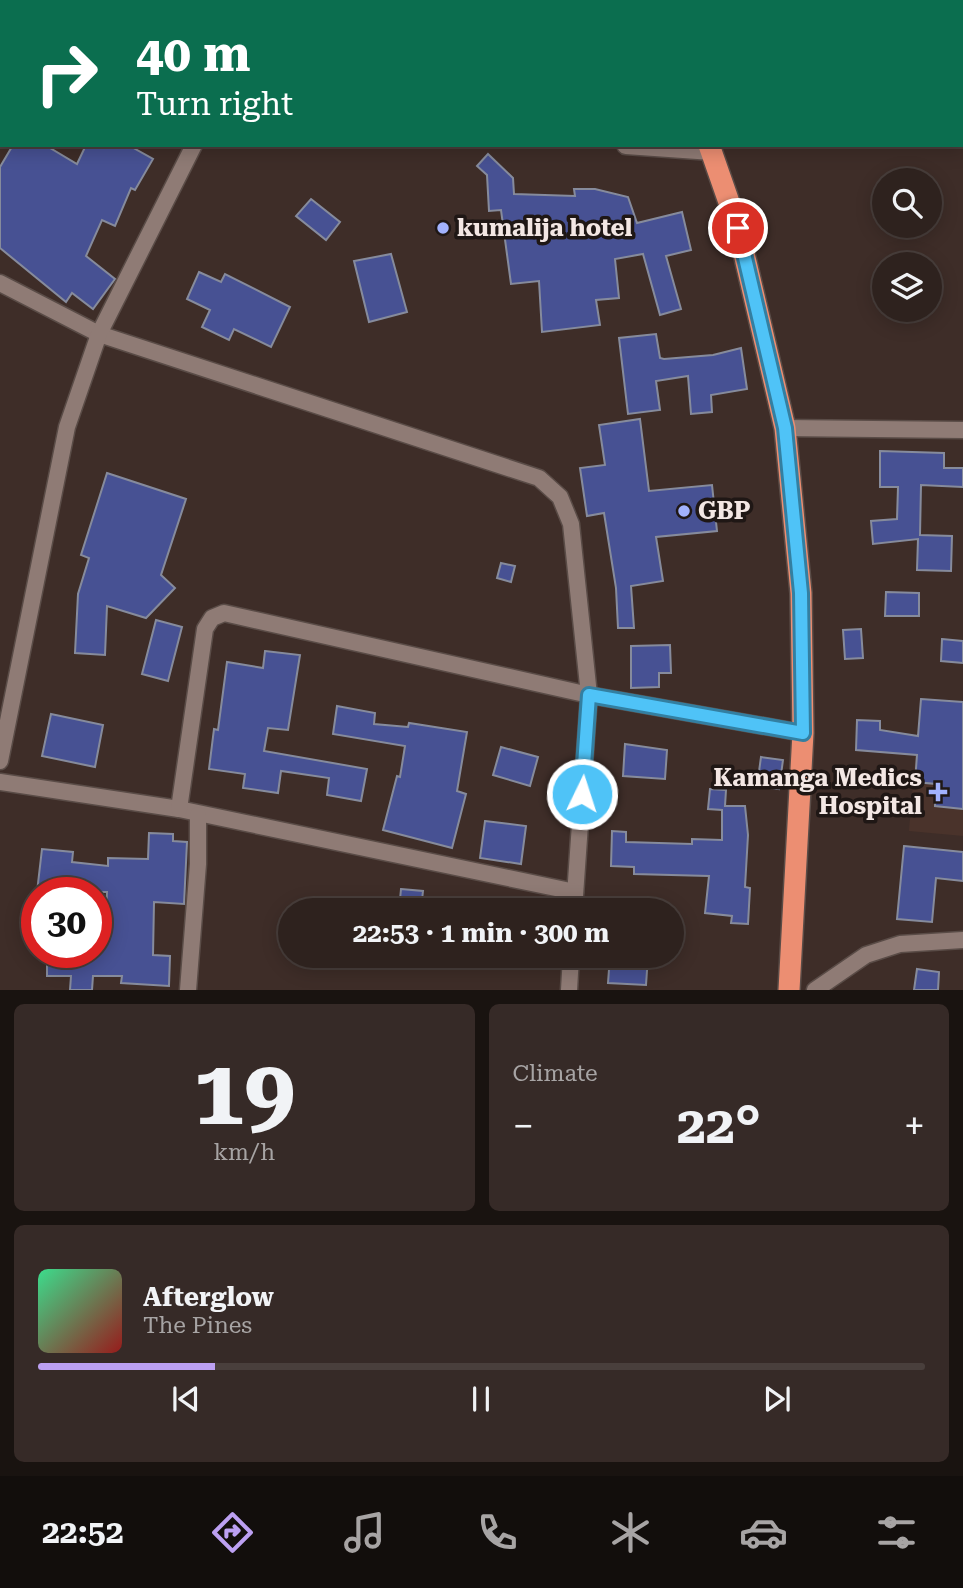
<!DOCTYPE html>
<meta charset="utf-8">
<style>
:root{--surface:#2e221e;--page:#362a27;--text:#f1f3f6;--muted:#a7a4a4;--line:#493f3c;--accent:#bca0f2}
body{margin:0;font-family:"Roboto Serif",serif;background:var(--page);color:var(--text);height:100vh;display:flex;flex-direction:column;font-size:26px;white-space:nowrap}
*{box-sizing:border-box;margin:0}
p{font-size:23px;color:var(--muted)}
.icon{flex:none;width:38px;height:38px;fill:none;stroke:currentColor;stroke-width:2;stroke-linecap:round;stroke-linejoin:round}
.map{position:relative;height:990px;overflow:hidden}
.panel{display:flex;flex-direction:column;gap:14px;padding:14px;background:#191310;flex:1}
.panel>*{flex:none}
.guide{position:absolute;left:0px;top:0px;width:964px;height:147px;box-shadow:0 4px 18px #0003,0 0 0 2px var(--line);background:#0b6e4f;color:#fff;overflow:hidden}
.fabs{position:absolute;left:872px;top:168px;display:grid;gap:14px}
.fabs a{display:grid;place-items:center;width:70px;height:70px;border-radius:50%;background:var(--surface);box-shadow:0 4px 18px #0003,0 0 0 2px var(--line);font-size:35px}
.speed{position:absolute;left:21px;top:877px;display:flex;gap:14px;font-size:35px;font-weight:700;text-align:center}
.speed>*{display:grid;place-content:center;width:91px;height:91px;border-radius:50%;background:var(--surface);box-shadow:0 4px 18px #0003,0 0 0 2px var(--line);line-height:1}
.speed .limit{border:10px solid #d22;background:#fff;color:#111}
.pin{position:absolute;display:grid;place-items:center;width:60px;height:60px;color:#fff;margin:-30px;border:4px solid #fff;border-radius:50%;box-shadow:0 2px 7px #0007}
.me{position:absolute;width:77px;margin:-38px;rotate:4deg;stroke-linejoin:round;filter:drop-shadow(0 0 5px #0008)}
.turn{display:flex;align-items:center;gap:24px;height:147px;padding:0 21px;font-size:32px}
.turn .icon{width:91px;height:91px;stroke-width:2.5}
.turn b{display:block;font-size:49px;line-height:60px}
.big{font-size:52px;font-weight:700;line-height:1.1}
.panel .widget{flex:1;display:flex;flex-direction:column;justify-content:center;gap:10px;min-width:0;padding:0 24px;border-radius:10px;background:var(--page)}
.panel .dial{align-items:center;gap:0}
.dial b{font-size:91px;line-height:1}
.song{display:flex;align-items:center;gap:21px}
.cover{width:84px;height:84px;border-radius:10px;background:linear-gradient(135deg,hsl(150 70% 55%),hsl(0 70% 35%))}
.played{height:7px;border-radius:4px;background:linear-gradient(90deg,var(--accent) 20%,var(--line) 20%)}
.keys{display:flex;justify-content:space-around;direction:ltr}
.heat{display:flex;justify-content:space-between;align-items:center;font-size:38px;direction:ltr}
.panel .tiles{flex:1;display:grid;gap:14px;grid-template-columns:1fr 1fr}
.widget:last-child{grid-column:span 2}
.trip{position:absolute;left:278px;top:898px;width:406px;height:70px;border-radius:35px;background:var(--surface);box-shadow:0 4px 18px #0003,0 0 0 2px var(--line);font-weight:700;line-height:70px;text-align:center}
.dock{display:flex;height:112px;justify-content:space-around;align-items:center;background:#120e0c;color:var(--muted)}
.dock .icon{width:49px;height:49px}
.dock .active{color:var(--accent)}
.dock b{font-size:32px;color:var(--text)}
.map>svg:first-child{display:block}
.built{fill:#4a332b}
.building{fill:#475193;stroke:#868b9c;stroke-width:2}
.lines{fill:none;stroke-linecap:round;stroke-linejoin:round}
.street-casing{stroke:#5a4c47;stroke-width:19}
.secondary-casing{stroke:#5a4c47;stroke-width:21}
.highway-casing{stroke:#5a4c47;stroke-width:24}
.street{stroke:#8f7b75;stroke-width:16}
.secondary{stroke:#8f7b75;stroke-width:18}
.highway{stroke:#ec8e72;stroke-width:21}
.route-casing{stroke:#337fa1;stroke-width:18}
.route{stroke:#4fc3f7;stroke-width:12}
.poi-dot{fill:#a2b2fd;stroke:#1f1715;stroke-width:2.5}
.labels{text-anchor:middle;stroke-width:7;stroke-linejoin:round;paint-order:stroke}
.poi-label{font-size:24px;font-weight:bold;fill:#f3e7e4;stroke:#1f1715;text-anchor:start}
</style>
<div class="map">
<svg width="963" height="990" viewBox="0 0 963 990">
<rect width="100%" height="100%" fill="#3e2d28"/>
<polygon class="built" points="916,748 963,753 963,836 909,831"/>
<g class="building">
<polygon points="13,145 45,145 77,164 86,145 128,145 153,159 135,190 131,188 115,226 102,220 86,256 115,279 93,309 72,293 66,302 0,248 0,167"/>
<polygon points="488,154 513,178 514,194 575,196 574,189 595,189 628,197 637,223 682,212 691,250 666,256 681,309 660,315 643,254 615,259 619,298 596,300 600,325 542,332 539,281 511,284 501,210 489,211 487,175 477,166"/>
<polygon points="311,199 340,222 326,240 296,216"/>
<polygon points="391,254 407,312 369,322 354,261"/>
<polygon points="199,272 221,282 225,274 290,307 271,347 234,329 229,340 202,327 210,310 187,299"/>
<polygon points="656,334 660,358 664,359 713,355 741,348 747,389 711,395 712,412 691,414 688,376 656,381 660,410 628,414 619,338"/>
<polygon points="640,419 649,491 712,485 717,531 656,537 663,581 631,586 634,628 618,628 616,588 604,513 587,516 580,468 605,465 599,425"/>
<polygon points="880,451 944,453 944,468 963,468 963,487 921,485 920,535 952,536 951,571 917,570 918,539 873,544 871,521 897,519 898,487 880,487"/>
<polygon points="107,473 186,499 161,575 175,588 146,618 107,606 105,655 75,653 78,594 89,558 81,555"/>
<polygon points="501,563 515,566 511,582 497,578"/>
<polygon points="886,592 919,593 919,616 885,616"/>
<polygon points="156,620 182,627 168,681 142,674"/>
<polygon points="861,629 863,658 845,659 843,630"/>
<polygon points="942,639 963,641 963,663 941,661"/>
<polygon points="670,645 671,673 659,673 659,687 631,688 631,646"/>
<polygon points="265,651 300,655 288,730 268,728 264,751 367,769 361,801 327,795 329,778 281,771 278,793 243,788 245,774 209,769 214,729 218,730 227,662 263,668"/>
<polygon points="921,699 963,702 963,809 935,806 936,784 915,782 917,755 856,750 857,720 880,721 880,730 918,736"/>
<polygon points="337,706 375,713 374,724 408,727 409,723 467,732 457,791 466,794 452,848 383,830 397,776 400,777 405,746 333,734"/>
<polygon points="51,714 103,725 95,767 42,756"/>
<polygon points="625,744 667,750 665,779 623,776"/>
<polygon points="501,747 538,757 530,786 493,775"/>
<polygon points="761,757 783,760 779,789 757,786"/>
<polygon points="710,789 726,790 725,806 745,806 748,835 745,887 750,888 748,924 731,923 732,916 705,913 709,876 634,874 634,867 611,866 612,831 626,832 626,842 692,844 692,839 722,840 722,810 708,809"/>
<polygon points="485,821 526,826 521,864 480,858"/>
<polygon points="149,833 173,834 173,841 187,842 184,904 154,902 153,955 170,956 169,986 121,983 122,976 93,976 92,990 70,990 71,976 47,976 47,952 96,952 96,943 105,943 107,892 37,892 42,849 73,852 72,862 108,866 108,858 148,859"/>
<polygon points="904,846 963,852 963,881 936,878 932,922 897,919"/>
<polygon points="401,889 423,891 421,910 399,910"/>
<polygon points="610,956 648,956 646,985 608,983"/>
<polygon points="917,969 939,972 938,990 914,990"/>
</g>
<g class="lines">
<g class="street-casing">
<g id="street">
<polyline points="32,2 33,0"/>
<polyline points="0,57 2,54"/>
<polyline points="0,283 99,334 539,478 560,497 571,524 589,695 574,910"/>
<polyline points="785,428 963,430"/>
<polyline points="0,761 67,427 99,334 194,145"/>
<polyline points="0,782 179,809 575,892"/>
<polyline points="179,809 205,629 212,618 224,613 589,695 803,733"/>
<polyline points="188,990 198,864 198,815"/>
<polyline points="569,990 571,956"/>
<polyline points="815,990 866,955 900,944 963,940"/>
</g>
</g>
<g class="secondary-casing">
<g id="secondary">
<polyline points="179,0 182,2"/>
<polyline points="626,145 712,151"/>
</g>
</g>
<g class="highway-casing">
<g id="highway">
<polyline points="653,0 654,2"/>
<polyline points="709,145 738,228 785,428 801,593 803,733 789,990"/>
</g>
</g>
<use href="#street" class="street"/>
<use href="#secondary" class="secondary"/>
<use href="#highway" class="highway"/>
</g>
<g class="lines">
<g class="route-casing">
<polyline id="route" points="582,794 589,695 803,733 801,593 785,428 738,228"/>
</g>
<use href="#route" class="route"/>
</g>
<g class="poi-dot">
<circle cx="443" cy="228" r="7"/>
<circle cx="684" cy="511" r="7"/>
<path d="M934.5 781.5h7v7h7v7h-7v7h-7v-7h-7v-7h7z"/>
</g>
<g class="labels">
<g class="poi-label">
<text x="457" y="236">kumalija hotel</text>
<text x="698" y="519">GBP</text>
<text x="922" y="786" text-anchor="end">Kamanga Medics<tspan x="922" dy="28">Hospital</tspan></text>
</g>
</g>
</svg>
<div class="fabs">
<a><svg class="icon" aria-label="search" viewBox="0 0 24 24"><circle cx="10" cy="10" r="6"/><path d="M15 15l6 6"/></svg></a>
<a><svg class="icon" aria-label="layers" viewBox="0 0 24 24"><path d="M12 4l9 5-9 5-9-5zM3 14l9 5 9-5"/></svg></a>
</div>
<div class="speed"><div class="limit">30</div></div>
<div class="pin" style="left:738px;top:228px;background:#d93025"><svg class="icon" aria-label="arrive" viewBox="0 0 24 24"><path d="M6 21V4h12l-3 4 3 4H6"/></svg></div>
<svg class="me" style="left:582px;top:794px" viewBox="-20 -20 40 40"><circle r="17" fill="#4fc3f7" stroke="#fff" stroke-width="3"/><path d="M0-11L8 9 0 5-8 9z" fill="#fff"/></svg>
<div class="trip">22:53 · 1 min · 300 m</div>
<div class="guide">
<div class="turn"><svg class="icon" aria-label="right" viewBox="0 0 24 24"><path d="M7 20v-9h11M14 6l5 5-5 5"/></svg><div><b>40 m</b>Turn right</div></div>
</div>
</div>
<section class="panel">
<div class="tiles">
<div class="widget dial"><b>19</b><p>km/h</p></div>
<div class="widget"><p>Climate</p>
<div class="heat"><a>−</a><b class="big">22°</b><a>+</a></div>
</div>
<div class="widget">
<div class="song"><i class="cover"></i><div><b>Afterglow</b><p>The Pines</p></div></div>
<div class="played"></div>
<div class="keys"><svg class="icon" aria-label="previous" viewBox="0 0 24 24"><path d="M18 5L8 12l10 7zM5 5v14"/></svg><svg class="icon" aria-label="pause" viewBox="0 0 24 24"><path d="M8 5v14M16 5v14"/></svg><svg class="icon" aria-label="next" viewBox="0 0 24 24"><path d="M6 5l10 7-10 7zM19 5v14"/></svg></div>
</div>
</div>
</section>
<nav class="dock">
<b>22:52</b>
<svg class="icon active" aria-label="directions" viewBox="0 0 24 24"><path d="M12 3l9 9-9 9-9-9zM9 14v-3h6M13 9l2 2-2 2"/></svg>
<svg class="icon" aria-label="music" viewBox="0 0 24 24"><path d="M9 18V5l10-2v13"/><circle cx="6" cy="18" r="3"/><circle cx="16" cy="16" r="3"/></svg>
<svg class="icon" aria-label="phone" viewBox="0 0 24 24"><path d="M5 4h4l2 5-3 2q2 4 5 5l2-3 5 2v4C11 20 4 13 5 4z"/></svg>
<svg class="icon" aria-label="climate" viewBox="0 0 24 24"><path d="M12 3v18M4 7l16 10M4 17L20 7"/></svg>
<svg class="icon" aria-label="car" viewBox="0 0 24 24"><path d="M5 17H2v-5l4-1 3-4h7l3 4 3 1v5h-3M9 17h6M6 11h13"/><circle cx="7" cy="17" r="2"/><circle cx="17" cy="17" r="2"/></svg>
<svg class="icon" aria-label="filters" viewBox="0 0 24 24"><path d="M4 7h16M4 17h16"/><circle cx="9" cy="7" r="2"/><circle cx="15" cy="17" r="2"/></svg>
</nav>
